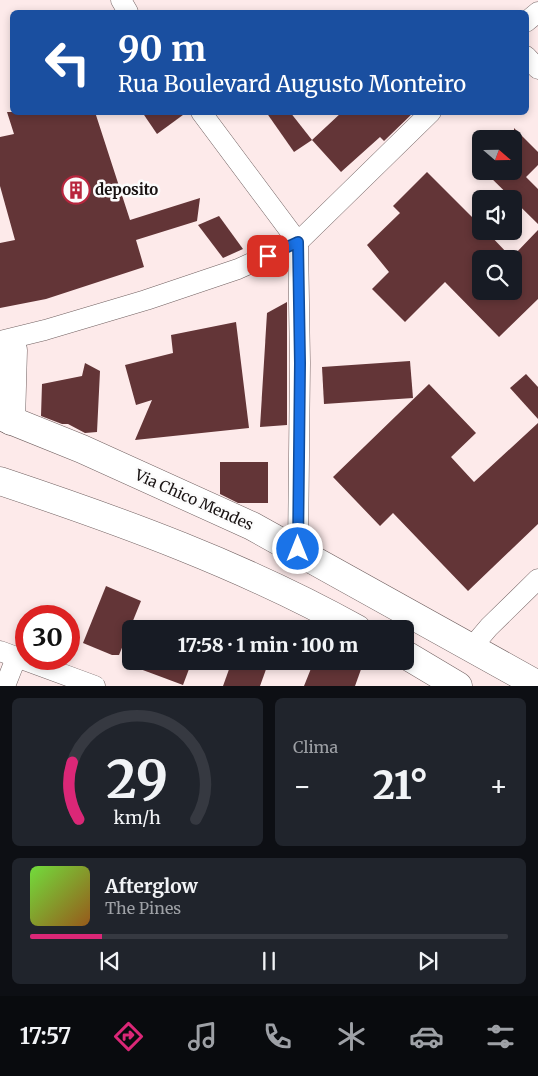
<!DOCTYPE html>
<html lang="pt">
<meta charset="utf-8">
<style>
:root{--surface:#171b24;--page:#20242c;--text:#f1f3f6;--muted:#9ea1a6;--line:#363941;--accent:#db2777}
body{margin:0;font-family:Merriweather,serif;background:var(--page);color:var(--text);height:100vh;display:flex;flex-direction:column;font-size:19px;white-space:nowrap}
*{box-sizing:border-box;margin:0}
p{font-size:16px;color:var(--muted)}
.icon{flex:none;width:28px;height:28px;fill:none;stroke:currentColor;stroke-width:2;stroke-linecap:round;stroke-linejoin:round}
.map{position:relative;height:686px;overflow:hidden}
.drawer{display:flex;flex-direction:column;gap:12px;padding:12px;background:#0d0f14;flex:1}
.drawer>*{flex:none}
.banner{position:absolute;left:10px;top:10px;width:519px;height:105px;border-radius:8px;box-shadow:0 2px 8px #0003;background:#1a4fa0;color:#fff;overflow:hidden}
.needle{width:32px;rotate:110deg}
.controls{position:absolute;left:472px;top:130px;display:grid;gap:10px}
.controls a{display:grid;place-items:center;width:50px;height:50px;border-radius:8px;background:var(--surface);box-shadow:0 2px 8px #0003;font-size:25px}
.speed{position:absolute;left:15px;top:605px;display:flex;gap:10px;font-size:25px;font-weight:700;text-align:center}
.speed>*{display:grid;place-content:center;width:65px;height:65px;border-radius:50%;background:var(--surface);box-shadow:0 2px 8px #0003;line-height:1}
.speed .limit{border:8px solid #d22;background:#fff;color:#111}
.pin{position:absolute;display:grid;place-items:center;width:42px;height:42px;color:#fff;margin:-21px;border-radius:10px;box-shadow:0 2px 8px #0006}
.me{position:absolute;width:55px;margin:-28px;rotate:0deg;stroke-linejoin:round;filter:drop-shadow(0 0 4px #0008)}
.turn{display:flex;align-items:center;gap:18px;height:105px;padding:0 25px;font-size:22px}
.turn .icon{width:65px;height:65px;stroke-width:2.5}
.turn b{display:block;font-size:35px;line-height:42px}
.big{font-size:38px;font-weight:800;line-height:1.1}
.drawer .card{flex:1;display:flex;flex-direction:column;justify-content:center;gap:8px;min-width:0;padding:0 18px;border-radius:8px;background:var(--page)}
.drawer .dial{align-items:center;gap:0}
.dial svg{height:130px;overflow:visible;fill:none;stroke:var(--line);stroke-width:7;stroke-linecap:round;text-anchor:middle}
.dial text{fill:var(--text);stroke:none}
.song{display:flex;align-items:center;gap:15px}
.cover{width:60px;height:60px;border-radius:8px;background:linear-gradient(135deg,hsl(100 70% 55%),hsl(30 70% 35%))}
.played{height:5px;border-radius:2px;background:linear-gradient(90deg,var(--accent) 15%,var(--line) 15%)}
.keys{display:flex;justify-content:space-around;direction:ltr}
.heat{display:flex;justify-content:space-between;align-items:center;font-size:28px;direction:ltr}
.drawer .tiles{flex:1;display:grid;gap:12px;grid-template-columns:1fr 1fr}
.card:last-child{grid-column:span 2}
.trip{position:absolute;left:122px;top:620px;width:292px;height:50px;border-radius:8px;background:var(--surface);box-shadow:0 2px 8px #0003;font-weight:800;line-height:50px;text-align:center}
.tabs{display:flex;height:80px;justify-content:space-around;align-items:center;background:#090b0e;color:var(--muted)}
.tabs .icon{width:35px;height:35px}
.tabs .active{color:var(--accent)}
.tabs b{font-size:22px;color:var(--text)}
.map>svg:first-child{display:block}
.building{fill:#633537}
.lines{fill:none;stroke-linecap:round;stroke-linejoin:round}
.street-casing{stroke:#716161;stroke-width:21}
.secondary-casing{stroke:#716161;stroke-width:29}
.street{stroke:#fff;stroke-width:20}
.secondary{stroke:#fff;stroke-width:28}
.route-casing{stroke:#114b97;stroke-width:12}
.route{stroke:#1a73e8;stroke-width:9}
.labels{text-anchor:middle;stroke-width:5;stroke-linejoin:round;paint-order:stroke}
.poi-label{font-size:15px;font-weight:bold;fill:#191313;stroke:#fcfcfc;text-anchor:start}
.street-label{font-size:15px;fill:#191313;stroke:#fcfcfc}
</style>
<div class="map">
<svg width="538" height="686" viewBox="0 0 538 686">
<rect width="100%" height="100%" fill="#fdeaea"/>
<g class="building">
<polygon points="7,112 95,112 130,220 200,198 197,221 136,240 144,267 46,299 0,308 0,243 15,240 0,186 0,137 14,134"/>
<polygon points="142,112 187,112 157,134"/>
<polygon points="266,112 290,112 312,140 294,152"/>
<polygon points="342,112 414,112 384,141 380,137 341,172 312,140"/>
<polygon points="514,128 538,152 538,165 526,177 538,189 538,224 484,171 514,171"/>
<polygon points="427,172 481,226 481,231 486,231 513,259 481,259 481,291 514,291 514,255 538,230 538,299 499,337 445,282 405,322 372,289 389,272 367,245 400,213 393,206"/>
<polygon points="219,216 243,249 223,258 198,225"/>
<polygon points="287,302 287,425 260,427 267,313"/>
<polygon points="236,322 249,428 135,440 152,400 136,405 125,365 173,353 171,335"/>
<polygon points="410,361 413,398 324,404 322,367"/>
<polygon points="85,363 100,371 97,432 85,433 68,424 62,424 41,416 42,384 82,376"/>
<polygon points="526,374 538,387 538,419 510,388"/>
<polygon points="429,384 476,433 451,457 474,482 538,423 538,524 468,591 393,513 380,526 333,477"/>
<polygon points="220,462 268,462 268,503 238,503 220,494"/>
<polygon points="106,586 141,601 119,655 112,655 83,643"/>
<polygon points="124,661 192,661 183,685 124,663"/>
<polygon points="232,661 269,661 260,686 223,686"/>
<polygon points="314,661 364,661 355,686 304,686"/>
</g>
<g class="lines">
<g class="street-casing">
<g id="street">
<polyline points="121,0 128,12"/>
<polyline points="526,22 538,12"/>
<polyline points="526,56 538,69"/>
<polyline points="201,112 298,242 300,363 298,549"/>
<polyline points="0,341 45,330 146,300 238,269 298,242 431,112"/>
<polyline points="472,647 489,627 538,579"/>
<polyline points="0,651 95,686"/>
<polyline points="5,686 16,658"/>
</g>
</g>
<g class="secondary-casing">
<g id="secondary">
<polyline points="0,416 82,449 252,526 538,685"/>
<polyline points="11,421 13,350"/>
<path d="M0 481C123 522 244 566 357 629"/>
<polyline points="406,655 458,686"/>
</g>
</g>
<use href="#street" class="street"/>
<use href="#secondary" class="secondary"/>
</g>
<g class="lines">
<g class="route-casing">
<polyline id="route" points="268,256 298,242 300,363 298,549"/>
</g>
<use href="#route" class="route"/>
</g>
<defs>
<g id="building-ring" transform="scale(1.4375)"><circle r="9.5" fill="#fcfcfc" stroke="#b8263e" stroke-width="1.5"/><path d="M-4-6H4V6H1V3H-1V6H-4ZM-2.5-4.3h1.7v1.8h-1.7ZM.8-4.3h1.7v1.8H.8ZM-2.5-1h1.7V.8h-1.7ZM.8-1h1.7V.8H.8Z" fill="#b8263e"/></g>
</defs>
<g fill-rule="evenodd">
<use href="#building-ring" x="76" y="190"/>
</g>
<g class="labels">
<g class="poi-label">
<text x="95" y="195">deposito</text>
</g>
<g class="street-label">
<text transform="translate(194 500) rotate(24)" y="5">Via Chico Mendes</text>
</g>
</g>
</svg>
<div class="controls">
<a><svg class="needle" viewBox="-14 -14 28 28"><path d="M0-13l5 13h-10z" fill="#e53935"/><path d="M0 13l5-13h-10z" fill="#9ea1a6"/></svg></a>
<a><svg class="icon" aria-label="sound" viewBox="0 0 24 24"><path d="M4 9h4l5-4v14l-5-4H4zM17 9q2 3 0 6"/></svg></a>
<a><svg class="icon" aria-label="search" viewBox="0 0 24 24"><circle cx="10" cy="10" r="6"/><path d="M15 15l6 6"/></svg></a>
</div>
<div class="speed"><div class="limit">30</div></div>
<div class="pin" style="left:268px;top:256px;background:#d93025"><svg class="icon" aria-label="arrive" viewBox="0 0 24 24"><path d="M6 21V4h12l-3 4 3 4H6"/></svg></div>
<svg class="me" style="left:298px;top:549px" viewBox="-20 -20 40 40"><circle r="17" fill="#1a73e8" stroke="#fff" stroke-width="3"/><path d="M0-11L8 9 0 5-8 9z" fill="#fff"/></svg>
<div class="trip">17:58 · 1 min · 100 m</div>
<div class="banner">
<div class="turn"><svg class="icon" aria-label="left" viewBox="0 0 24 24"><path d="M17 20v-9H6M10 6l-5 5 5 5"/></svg><div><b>90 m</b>Rua Boulevard Augusto Monteiro</div></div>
</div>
</div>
<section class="drawer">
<div class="tiles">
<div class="card dial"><svg viewBox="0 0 100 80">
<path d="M14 69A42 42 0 1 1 86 69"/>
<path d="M14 69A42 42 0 0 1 10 34" stroke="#db2777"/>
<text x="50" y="56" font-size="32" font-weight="700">29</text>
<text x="50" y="72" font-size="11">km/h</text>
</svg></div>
<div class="card"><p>Clima</p>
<div class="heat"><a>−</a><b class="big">21°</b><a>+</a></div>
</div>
<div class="card">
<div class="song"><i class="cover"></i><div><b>Afterglow</b><p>The Pines</p></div></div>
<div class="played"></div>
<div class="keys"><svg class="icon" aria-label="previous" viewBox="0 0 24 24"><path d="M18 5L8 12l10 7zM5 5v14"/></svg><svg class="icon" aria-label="pause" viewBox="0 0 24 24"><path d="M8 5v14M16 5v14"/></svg><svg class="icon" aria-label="next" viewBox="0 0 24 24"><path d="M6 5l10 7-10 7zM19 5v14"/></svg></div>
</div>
</div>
</section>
<nav class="tabs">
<b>17:57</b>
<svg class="icon active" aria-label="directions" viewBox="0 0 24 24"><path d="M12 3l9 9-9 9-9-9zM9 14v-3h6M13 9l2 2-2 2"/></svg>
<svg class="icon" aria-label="music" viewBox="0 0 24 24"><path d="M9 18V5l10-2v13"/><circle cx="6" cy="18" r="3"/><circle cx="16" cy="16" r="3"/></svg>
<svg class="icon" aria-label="phone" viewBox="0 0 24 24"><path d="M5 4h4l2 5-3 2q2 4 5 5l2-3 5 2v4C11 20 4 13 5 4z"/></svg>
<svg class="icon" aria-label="climate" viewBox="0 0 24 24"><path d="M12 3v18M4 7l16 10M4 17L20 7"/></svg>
<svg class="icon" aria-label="car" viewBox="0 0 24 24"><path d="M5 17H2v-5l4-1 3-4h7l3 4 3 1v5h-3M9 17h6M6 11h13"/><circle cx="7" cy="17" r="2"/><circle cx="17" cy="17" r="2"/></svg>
<svg class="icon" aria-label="filters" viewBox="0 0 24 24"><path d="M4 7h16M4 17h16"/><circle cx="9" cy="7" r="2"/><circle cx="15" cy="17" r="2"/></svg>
</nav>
